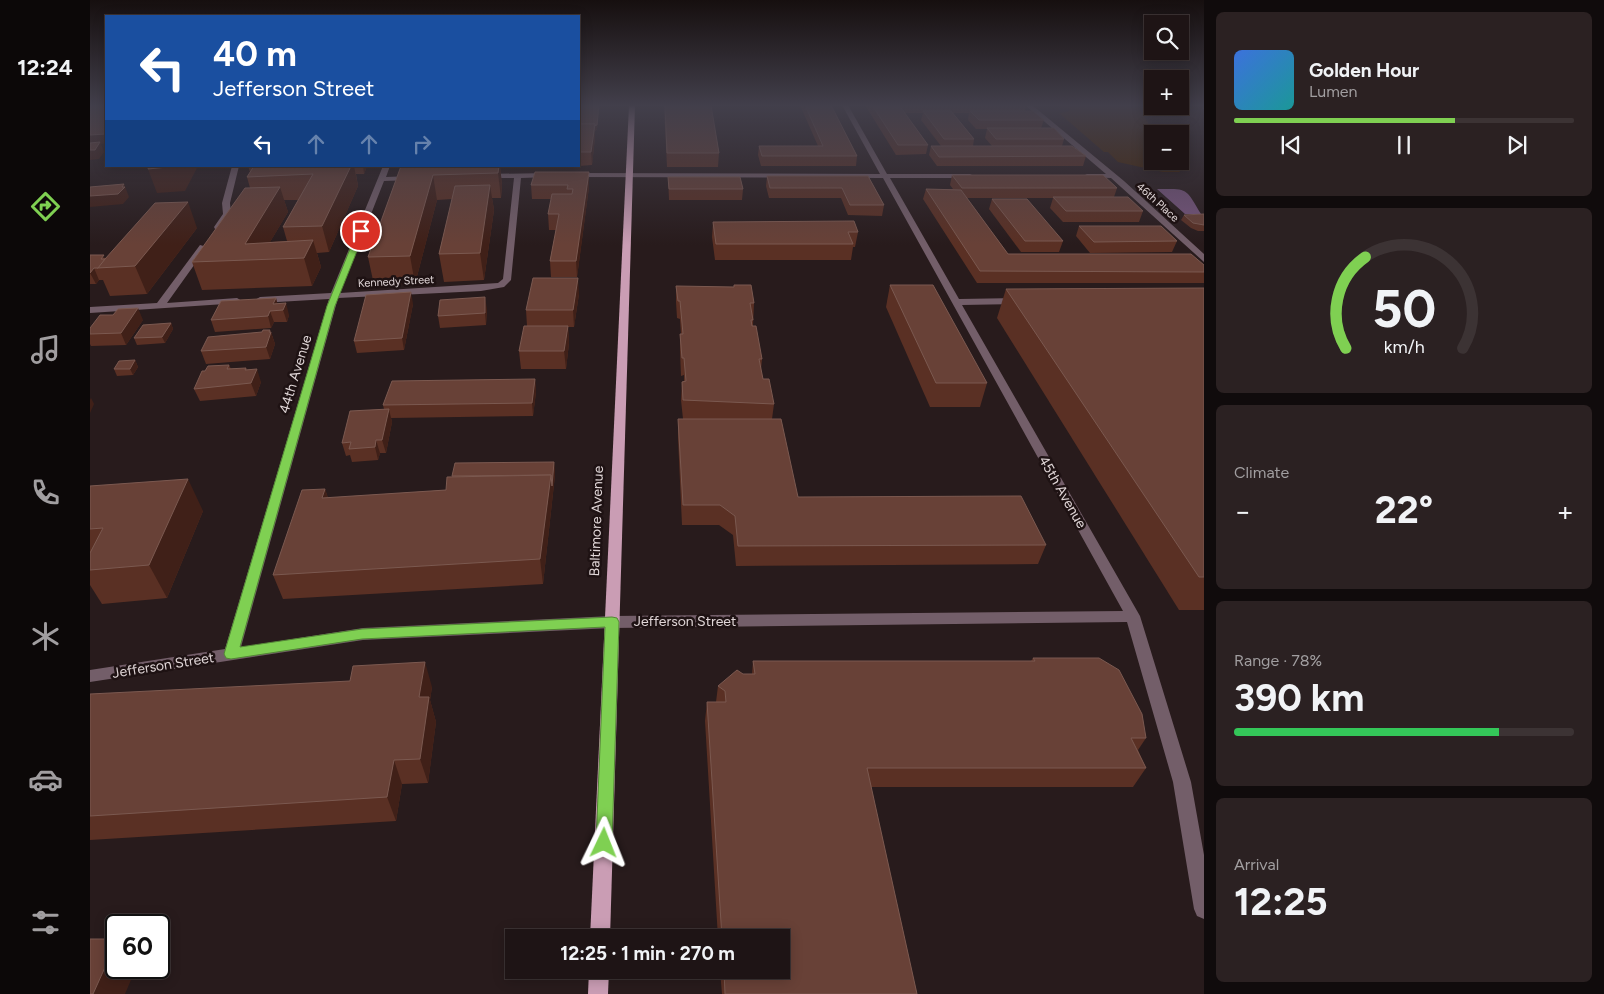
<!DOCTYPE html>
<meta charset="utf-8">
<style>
:root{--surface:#1e1415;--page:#2b2122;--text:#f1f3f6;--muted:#a19ea0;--line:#3c3334;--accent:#7fd052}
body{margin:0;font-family:Figtree,sans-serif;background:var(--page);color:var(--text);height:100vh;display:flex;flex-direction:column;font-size:19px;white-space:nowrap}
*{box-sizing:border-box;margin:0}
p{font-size:16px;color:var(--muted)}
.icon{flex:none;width:28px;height:28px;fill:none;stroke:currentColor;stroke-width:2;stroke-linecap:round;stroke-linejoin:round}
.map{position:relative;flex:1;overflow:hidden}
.sheet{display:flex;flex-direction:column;gap:12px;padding:12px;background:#100b0c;width:400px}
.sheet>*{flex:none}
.top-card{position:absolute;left:15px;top:15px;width:475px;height:152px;border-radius:0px;box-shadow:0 2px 12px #0003,0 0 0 1px var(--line);background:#1a4fa0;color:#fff;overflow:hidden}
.controls{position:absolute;left:1054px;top:15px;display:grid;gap:10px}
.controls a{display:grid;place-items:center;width:45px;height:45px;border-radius:0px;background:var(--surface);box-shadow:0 2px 12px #0003,0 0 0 1px var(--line);font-size:25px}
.speed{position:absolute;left:15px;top:914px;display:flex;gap:10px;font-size:25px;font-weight:700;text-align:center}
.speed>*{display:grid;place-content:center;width:65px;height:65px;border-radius:50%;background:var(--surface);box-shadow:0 2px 12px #0003,0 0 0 1px var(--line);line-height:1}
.speed .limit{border:2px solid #111;border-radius:8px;background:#fff;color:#111}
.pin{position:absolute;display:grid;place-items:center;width:42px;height:42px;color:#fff;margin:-21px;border:2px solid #fff;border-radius:50%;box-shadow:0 1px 5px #0007}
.me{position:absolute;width:55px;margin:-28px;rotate:2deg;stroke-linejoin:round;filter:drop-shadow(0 0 4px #0008)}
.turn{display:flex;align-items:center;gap:18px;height:105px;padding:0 25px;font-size:22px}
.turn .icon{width:65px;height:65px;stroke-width:2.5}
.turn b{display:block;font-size:35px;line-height:42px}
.lanes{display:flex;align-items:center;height:48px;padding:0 25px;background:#0003;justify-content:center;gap:25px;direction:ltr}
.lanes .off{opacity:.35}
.big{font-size:38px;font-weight:700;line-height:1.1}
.sheet .widget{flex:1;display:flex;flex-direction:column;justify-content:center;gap:8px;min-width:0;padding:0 18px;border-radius:8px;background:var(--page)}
.sheet .dial{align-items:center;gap:0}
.dial svg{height:130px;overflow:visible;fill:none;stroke:var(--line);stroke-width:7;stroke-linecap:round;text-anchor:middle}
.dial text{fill:var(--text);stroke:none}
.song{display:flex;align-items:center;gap:15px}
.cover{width:60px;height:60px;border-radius:8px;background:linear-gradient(135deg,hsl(220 70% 55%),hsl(180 70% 35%))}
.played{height:5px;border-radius:2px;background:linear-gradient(90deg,var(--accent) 65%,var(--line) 65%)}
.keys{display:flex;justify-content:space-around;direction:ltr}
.heat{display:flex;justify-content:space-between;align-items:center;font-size:28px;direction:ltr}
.charge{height:8px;border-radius:4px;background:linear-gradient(90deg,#34c759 78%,var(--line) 0)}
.trip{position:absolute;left:415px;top:929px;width:285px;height:50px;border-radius:0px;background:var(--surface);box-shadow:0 2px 12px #0003,0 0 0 1px var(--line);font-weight:700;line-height:50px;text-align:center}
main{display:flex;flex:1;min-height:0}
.tab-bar{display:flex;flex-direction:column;width:90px;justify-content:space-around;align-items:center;background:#0c0808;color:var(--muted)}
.tab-bar .icon{width:35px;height:35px}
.tab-bar .current{color:var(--accent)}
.tab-bar b{font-size:22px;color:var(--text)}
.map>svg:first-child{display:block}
.green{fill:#442404}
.water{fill:#76557c}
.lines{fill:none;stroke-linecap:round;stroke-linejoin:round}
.minor{fill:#735e69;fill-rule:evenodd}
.major{fill:#ca9db4;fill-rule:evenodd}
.rail{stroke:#b3a9aa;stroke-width:2;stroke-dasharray:1 2.5;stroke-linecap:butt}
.wall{fill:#5a3024;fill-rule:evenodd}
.shaded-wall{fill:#402018}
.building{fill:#684137;stroke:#7b5950}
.route{fill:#7fd052;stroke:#538735}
.labels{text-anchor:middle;stroke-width:5;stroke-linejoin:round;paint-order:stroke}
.far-street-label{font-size:11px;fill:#e0d6d7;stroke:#1e1213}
.street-label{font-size:14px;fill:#e0d6d7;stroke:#1e1213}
</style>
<main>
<nav class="tab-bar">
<b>12:24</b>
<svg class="icon current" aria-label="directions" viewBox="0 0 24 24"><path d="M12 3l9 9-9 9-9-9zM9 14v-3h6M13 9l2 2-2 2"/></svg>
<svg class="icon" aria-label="music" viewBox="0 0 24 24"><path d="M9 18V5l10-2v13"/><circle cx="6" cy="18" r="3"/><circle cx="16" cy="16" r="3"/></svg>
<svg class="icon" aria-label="phone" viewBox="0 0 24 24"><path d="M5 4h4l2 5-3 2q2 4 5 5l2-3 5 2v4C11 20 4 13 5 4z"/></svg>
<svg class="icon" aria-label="climate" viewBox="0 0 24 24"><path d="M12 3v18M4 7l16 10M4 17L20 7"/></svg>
<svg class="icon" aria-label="car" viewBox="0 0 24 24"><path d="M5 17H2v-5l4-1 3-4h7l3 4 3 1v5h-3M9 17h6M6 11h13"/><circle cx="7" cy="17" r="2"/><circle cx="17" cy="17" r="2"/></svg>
<svg class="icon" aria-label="filters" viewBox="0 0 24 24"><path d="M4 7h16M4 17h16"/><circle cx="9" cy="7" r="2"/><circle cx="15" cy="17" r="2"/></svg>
</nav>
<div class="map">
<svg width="1114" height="994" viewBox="0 0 1114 994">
<rect width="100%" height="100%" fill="#281b1c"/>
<polygon class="green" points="968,105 1047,105 1065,134 1062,134 1062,161 1083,161 1090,172 1073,172 1028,162 1018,152 1014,152 969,113 977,112 980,109"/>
<path class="water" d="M1067 189C1098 189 1095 187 1111 214H1095Z"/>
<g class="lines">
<g class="minor">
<polygon points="752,105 758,105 797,174 880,174 884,176 880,178 800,178 869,299 928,298 933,301 928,304 872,305 1050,616 1101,782 1114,855 1114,919 1107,916 1104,909 1083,782 1037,622 522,628 273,640 0,682 0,670 135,649 239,299 170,303 165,300 170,297 241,293 293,166 300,166 296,177 322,176 326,178 322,180 294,181 250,293 408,283 413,279 424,178 395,178 391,176 395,174 460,173 464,175 460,177 431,178 421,280 414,287 391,291 248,298 151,647 273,628 522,616 1033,611 793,178 482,177 478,175 482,173 790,174"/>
<polygon points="935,105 942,105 1034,181 1114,254 1114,262 1021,178 995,177 995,175 997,174 1016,174"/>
<polygon points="142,166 149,166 140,203 141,214 131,229 125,229 124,227 133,214 132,203"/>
<polygon points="110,245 117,247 77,303 147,298 152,301 150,303 0,313 0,307 67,303"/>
</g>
<g class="major">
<polygon points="539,105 545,105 520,938 500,938"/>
<polygon points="499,970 519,970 518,994 498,994"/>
</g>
<polyline class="rail" points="1111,105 1114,108"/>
</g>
<g class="wall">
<polygon points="489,105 509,105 507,129 505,131 505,137 502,165 489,166"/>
<polygon points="621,105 629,153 628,167 577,167 574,106"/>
<polygon points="710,105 741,105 767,156 766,166 671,166 668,155 669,146 728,146"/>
<path d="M775 105H936L935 111 954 120 951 128 974 139 972 146 996 156 993 166H847L839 155 841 146H851L831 120 833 113H815L838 145 836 154 806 155ZM863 113H879L878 120 886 129H897L895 138 902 146H883L884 139Z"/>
<path d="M158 166H277L274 174H266L268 186 239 252 227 253 231 267 222 286 112 290 102 262 160 188 157 177 160 172ZM194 200H208L193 227 197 241 180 242 198 212Z"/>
<polygon points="311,166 428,166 410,166 412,185 411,198 402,198 404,210 394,280 354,282 349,254 362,199 347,200 325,284 284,285 278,257"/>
<polygon points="499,172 499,187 487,277 461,277 460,261 466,230 459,230 458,214 461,199 442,199 441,185"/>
<polygon points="862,175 1027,188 1024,197 1053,211 1049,222 973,222 960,208 963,198 877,198 918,254 1114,265 1114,283 887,283 833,199 836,189 863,189 860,185"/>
<polygon points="677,176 778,176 794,205 792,216 758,215 751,198 679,198 676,186"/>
<polygon points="578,177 653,189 652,200 579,200"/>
<polygon points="902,199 973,241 969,252 931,252 899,209"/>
<polygon points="1114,214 1114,231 1108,231 1101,228 1091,220 1094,215"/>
<polygon points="623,222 768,232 765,247 763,247 761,260 625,260 622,237"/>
<polygon points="989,226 1087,241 1082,252 1000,253 986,236"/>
<polygon points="107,228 57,294 20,296 13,280 9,280 6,284 0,284 0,255 16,258"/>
<polygon points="800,285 897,383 890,407 840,407 796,307"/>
<polygon points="586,286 664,303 663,326 672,359 671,370 673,379 684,404 682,419 708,497 956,545 948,564 646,566 643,535 629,525 592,525 588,438 588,419 593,419 591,400 592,382 594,381 594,375 591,376 590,351 590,334 591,334 590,319 587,318 586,302"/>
<polygon points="1114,288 1114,610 1089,610 907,318 916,289"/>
<polygon points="489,294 484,327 478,327 479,343 476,369 431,369 429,351 437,326 436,310"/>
<polygon points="186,298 187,304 199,315 197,322 184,322 181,328 125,332 121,320"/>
<polygon points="323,304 314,350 267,353 264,341"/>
<polygon points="397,309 396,325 350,328 348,316"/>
<polygon points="53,320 36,345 1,346 0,344 0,328"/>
<polygon points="81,323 83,329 75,343 47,345 44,338"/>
<polygon points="181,332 185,344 180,359 116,364 111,351"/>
<polygon points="45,360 48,367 43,375 27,376 24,369"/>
<polygon points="139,365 141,369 156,368 157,370 171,382 166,396 110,401 104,389 115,371"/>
<polygon points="445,379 446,392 443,416 301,418 302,422 296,453 290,453 288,460 262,462 260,455 256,456 252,443 294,409 293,405"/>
<polygon points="464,462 465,475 453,584 193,599 183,575 235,489 238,498 356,490 362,476"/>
<polygon points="0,486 113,511 77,598 12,604 0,585"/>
<polygon points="943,658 1056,738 1048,750 1056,768 1043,787 781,787 827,994 632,994 630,970 691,970 691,938 628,938 615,721 617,702 626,702 628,686 662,674 663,661 941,661"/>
<polygon points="342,687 340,700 346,722 338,783 312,784 306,821 0,840 0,694"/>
</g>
<g class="shaded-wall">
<polygon points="509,105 507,129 505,131 505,126"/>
<polygon points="505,124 505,137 502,165 501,152"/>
<polygon points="16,134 16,143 11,144 14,152 9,159 0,160 0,135"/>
<polygon points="87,166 108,166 95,191 67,193 58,169"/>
<polygon points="261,166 264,166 268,186 239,252 232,226"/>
<polygon points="273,166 277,166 274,174"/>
<polygon points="409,166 410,166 412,185 411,198 408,173"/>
<polygon points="499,172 499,187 487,277 486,261"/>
<polygon points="343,175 347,200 325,284 320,256"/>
<polygon points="34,184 39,197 33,204 0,207 0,196 32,187"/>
<polygon points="400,185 404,210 394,280 390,253"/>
<polygon points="190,187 198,212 170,259 155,244"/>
<polygon points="98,202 107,228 57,294 45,266"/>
<polygon points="223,240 231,267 222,286 214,258"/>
<polygon points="4,268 9,280 6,284 0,273"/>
<polygon points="488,278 489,294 484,327 483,310"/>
<polygon points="321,292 323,304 314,350 312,338"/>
<polygon points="395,297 397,309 396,325 395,313"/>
<polygon points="186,298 189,310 183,304"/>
<polygon points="196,303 199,315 197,322 193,310"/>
<polygon points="48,308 53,320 36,345 31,333"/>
<polygon points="180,311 184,322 181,328 178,316"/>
<polygon points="81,323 83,329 75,343 72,337"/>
<polygon points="478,326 479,343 476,369 474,351"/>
<polygon points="180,330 185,344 180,359 176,347"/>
<polygon points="45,360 48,367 43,375 40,369"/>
<polygon points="167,369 171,382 166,396 161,383"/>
<polygon points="445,379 446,392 443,416 442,403"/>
<polygon points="1,398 4,404 0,413 0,400"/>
<polygon points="299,409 302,422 296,453 292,440"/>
<polygon points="286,440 290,453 288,460 285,447"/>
<polygon points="464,462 465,475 453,584 450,559 461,475"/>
<polygon points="98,479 113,511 77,598 59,565"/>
<polygon points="235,489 243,513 232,498"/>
<polygon points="335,662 342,687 340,700 346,722 338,783 330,759 329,697"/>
<polygon points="304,760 312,784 306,821 297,797"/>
<polygon points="26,943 26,968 46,968 35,994 3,994"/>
</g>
<g class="building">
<polygon points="0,105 16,105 16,134 0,135"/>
<polygon points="489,105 509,105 507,125 504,126 505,124 489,124"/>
<polygon points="575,105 621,105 629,153 577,153"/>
<polygon points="715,105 741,105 767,156 672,156 669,146 733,146"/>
<polygon points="782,105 809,105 838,145 808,145"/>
<polygon points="833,111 861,111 884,139 854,139"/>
<polygon points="880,111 943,111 954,120 889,120"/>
<polygon points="489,124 505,124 501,152 489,152"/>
<polygon points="897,128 964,128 974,139 906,139"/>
<polygon points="10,142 5,150 0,150 0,143"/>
<polygon points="841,146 982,146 996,156 849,157"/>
<polygon points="59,166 87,166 58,169"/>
<polygon points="164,166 261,166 232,226 193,227 223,174 157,177"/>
<polygon points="311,166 409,166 408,173 343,175 320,256 278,257"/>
<polygon points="445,172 499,172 486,261 460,261 469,214 458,214 462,194 482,194 483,189 477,189 478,185 441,185"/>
<polygon points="862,175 1013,175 1027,188 872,188"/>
<polygon points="677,176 778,176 794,205 760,205 752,188 680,188"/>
<polygon points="578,177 650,177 653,189 579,189"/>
<polygon points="34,184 32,187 35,187 28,194 0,196 0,187"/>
<polygon points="400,185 390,253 349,254 365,186"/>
<polygon points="190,187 155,244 223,240 214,258 102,262 155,188"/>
<polygon points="836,189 871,190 918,254 1101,254 1114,265 1114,272 890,271"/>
<polygon points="963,197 1038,197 1053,211 976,211"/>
<polygon points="902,199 937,199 973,241 935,241"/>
<polygon points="98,202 45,266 7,268 65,203"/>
<polygon points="1114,214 1114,225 1103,223 1094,215"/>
<polygon points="764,221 768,232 758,232 763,244 626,244 623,222"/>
<polygon points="989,226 1071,226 1087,241 1004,242"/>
<polygon points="0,255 14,255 11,259 15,259 8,268 4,268 0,273"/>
<polygon points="443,278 488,278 483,310 436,310"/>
<polygon points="644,285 661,285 664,303 660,303 663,320 661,320 662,326 666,326 672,359 669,359 673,379 679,379 684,404 593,400 592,382 596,381 594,358 592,358 590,334 593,334 590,301 588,301 586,286 644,287"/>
<polygon points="800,285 843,285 897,383 846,383"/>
<polygon points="1114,288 1114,577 1109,577 916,289"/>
<polygon points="321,292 312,338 264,341 276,295"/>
<polygon points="395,297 395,313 348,316 350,300"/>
<polygon points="186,298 183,304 196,303 193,310 180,311 178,316 121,320 131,301"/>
<polygon points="48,308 31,333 0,334 0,328 10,315 23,315 28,309"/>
<polygon points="81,323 72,337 44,338 53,325"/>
<polygon points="434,326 478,326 474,351 429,351"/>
<polygon points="173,330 180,330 179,332 181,332 176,347 111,351 118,337 172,332"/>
<polygon points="45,360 40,369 24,369 29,361"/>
<polygon points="139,365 137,369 156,368 155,370 167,369 161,383 104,389 112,371 115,371 118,366"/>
<polygon points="445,379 442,403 293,405 302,381"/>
<polygon points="299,409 292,440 286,440 285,447 259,449 261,442 252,443 260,411"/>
<polygon points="588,419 691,419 708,497 931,496 956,545 648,546 645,516 630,505 593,505"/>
<polygon points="464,462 462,486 461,475 362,476 365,463"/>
<polygon points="461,475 450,559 183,575 212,490 235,489 232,498 356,490 357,477"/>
<polygon points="98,479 59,565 0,570 0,553 13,528 0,529 0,486"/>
<polygon points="943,658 1009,658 1029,670 1052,714 1056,738 1041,738 1056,768 777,768 827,994 635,994 634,970 691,970 691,938 632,938 617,702 636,702 635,691 628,686 647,670 653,674 665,674 663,661 945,661"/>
<polygon points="335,662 329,697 339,697 330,759 304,760 297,797 0,816 0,694 260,681 263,666"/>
<polygon points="0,939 26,939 26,943 3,994 0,994"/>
</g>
<linearGradient id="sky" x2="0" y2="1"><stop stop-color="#160f0f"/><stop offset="0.43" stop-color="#423f4b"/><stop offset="1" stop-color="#423f4b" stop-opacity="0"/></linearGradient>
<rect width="1114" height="245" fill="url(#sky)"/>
<polygon class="route" points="268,229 275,231 245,306 150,647 272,629 522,617 527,618 529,622 522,843 520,849 514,851 508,849 506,843 515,627 272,639 141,659 136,658 134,654 237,306"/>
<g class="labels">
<g class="far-street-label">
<text transform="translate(1068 202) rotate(42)" y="4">46th Place</text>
<text transform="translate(306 281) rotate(-3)" y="4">Kennedy Street</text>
</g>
<g class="street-label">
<text transform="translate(205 374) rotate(-73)" y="5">44th Avenue</text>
<text transform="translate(973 492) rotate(60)" y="5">45th Avenue</text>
<text transform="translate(506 521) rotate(-88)" y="5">Baltimore Avenue</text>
<text x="595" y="626">Jefferson Street</text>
<text transform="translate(73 665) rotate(-9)" y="5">Jefferson Street</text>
</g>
</g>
</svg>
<div class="controls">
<a><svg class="icon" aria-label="search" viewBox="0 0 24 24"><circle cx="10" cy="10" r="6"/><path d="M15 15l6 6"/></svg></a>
<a>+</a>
<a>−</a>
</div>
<div class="speed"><div class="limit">60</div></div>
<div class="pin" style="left:271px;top:231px;background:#d93025"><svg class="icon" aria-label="arrive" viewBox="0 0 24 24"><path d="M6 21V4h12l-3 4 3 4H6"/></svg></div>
<svg class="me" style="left:514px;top:843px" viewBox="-20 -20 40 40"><path d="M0-17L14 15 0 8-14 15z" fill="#7fd052" stroke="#fff" stroke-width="4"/></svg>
<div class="trip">12:25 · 1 min · 270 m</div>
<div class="top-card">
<div class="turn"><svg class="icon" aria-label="left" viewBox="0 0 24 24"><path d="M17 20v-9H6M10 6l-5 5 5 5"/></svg><div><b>40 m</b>Jefferson Street</div></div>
<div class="lanes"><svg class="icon" aria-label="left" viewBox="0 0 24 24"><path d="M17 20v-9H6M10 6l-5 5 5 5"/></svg><svg class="icon off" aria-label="ahead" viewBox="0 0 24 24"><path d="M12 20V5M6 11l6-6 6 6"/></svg><svg class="icon off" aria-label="ahead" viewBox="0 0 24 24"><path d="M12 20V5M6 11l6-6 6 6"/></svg><svg class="icon off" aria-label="right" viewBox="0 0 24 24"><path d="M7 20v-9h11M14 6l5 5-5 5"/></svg></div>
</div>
</div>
<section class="sheet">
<div class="widget">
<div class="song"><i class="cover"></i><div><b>Golden Hour</b><p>Lumen</p></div></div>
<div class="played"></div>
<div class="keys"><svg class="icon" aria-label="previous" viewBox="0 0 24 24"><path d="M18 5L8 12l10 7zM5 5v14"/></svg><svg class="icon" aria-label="pause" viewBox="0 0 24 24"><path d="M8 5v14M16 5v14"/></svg><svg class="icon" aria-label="next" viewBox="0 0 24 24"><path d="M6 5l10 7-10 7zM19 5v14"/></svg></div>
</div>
<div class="widget dial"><svg viewBox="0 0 100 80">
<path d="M14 69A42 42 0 1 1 86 69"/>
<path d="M14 69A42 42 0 0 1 26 13" stroke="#7fd052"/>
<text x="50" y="56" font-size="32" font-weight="700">50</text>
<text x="50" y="72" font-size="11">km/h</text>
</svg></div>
<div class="widget"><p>Climate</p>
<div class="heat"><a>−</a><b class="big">22°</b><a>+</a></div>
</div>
<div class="widget"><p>Range · 78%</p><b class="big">390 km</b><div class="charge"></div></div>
<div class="widget"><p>Arrival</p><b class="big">12:25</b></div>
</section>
</main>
